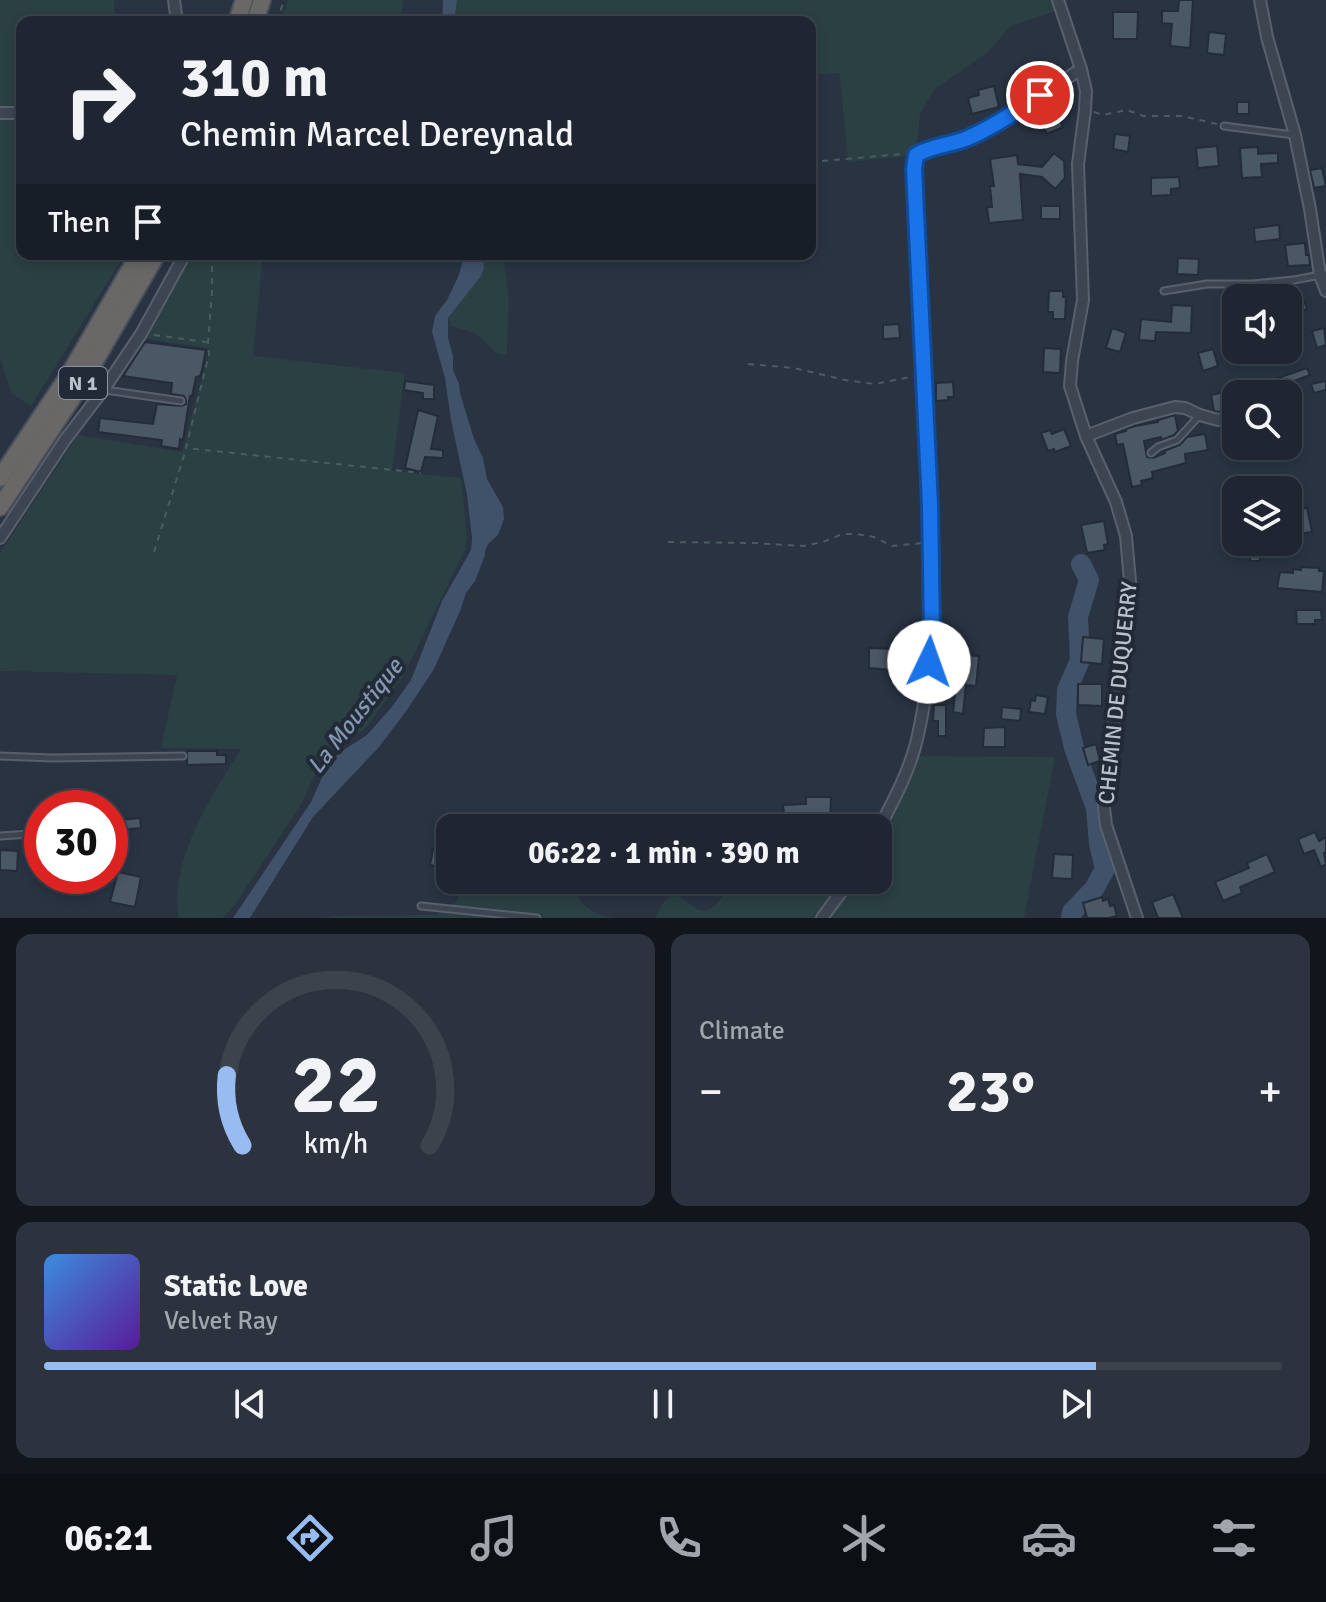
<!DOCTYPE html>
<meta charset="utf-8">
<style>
:root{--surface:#1f2632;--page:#2c323e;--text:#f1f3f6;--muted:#a1a5ac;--line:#3c434d;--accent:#98bbf2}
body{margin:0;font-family:Signika,sans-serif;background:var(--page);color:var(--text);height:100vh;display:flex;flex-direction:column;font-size:30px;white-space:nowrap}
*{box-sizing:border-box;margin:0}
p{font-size:26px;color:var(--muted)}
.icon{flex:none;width:44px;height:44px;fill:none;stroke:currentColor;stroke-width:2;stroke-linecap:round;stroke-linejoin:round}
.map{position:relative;height:918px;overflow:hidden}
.side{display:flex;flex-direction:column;gap:16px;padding:16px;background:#11151c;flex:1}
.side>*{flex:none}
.banner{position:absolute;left:16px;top:16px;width:800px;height:244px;border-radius:16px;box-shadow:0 4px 12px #0003,0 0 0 2px var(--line);background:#1f2632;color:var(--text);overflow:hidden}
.tools{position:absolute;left:1222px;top:284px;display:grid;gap:16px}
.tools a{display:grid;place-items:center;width:80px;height:80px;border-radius:16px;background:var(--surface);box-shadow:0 4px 12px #0003,0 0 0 2px var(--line);font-size:40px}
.speed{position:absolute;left:24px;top:790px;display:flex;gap:16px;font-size:40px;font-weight:700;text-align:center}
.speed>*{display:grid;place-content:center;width:104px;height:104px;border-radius:50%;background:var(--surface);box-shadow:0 4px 12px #0003,0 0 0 2px var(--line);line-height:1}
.speed .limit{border:12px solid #d22;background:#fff;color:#111}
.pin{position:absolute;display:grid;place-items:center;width:68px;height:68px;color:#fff;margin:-34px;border:4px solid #fff;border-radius:50%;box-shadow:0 2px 8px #0007}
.me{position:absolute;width:88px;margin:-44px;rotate:3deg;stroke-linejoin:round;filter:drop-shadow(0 0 6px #0008)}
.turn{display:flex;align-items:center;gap:28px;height:168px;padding:0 32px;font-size:36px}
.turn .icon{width:104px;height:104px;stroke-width:2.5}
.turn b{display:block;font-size:56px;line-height:68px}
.then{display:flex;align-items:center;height:76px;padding:0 32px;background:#0003;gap:16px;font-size:30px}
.big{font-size:60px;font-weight:700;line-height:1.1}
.side .tile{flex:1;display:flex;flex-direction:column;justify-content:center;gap:12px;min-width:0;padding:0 28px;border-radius:16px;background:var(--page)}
.side .dial{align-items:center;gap:0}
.dial svg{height:208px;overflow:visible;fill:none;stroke:var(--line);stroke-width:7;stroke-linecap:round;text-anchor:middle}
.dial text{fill:var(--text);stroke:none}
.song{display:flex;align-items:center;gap:24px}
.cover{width:96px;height:96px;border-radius:12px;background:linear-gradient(135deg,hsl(210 70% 55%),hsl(270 70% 35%))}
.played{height:8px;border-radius:4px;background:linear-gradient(90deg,var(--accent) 85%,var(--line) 85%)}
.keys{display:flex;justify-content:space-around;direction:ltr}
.heat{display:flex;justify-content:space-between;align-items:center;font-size:44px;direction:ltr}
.side .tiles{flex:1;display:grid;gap:16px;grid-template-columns:1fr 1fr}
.tile:last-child{grid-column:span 2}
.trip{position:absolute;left:436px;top:814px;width:456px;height:80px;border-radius:16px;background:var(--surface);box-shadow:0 4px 12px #0003,0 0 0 2px var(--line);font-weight:700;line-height:80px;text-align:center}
.tab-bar{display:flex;height:128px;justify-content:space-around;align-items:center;background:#0c0f14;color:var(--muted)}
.tab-bar .icon{width:56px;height:56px}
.tab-bar .current{color:var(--accent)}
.tab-bar b{font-size:36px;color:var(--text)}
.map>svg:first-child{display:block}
.green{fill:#2b4043}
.water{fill:#40516a}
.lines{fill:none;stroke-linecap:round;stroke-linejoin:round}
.river{stroke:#40516a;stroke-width:20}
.building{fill:#4a5765;stroke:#242c39;stroke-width:2}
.service-casing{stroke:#58606c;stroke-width:9}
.minor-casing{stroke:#58606c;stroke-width:14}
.trunk-casing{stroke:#48505c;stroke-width:20}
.path{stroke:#495d5f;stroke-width:2;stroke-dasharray:6 6;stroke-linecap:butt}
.service{stroke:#3d4552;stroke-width:5}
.minor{stroke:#3d4552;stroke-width:10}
.trunk{stroke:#696866;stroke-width:16}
.route-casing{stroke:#114b97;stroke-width:20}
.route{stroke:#1a73e8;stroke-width:14}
.labels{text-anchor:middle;stroke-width:8;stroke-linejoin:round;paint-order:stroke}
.shield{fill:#222a37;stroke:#8c949f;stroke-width:2}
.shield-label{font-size:20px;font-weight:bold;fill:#bac1cb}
.street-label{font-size:22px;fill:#bac1cb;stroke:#222a37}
.water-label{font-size:24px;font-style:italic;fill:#8497b1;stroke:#222a37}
</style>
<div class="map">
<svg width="1326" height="918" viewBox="0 0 1326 918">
<rect width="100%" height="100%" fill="#293342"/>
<g class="green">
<polygon points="0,0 114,0 115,22 22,22 22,254 125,254 31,406 11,393 0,357"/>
<polygon points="288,0 403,0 400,22 280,22"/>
<polygon points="457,0 1058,0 1061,9 1011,26 988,52 935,89 920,114 916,155 848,162 840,76 838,73 810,75 810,22 454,22"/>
<path d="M188 254H263L253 356 405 373 392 471 461 478 467 536 465 550 402 678 366 728 332 751 317 770 302 803 237 902 223 918H178C178 908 176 896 178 886 185 836 214 791 241 749L161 748 177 675 0 671V553L78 435 182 452 210 349 143 338Z"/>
<polygon points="483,254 503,254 509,298 507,353 503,355 496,353 475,333 451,326 448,318 481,276 484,268"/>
<path d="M912 756 1055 757 1024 918H655C658 913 661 906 665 901 681 882 692 918 710 909 718 905 730 887 737 880H828L848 883 850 880H878V830Z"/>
<path d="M463 880H572C577 905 589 912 613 918H322L333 916 436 915 457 901Z"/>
</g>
<g class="water">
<polygon points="443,0 457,0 454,22 442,22"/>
<polygon points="465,254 483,254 484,268 481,276 448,318 448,338 453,356 453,370 459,384 460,393 474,439 483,458 487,479 503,507 504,519 498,535 488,544 485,551 485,555 475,581 466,593 460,611 434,669 407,710 379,747 313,817 250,918 233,918 311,802 328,764 339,753 367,735 391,708 411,680 442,601 471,550 472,538 467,495 451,420 445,378 432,332 435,316 447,300 458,277"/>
</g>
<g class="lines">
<polyline class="river" points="1071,918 1072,912 1094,889 1105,869 1099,844 1096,808 1074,748 1066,714 1067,690 1080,660 1078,617 1089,580 1081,564"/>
</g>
<g class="building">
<polygon points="1179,0 1193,0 1190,48 1170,46 1172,24 1162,23 1162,11 1178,11"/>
<polygon points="1113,12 1138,12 1137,39 1113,39"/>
<polygon points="1209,32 1226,34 1224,55 1207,53"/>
<polygon points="994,86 999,107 972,114 968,98 979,95 978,90"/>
<rect x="1237" y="102" width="12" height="12"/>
<polygon points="1055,109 1063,127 1047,134 1037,116"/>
<polygon points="1115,134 1130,136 1128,152 1113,149"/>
<polygon points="1217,146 1219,166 1198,168 1196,148"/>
<polygon points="1258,147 1258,154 1278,153 1278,163 1261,164 1262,177 1242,178 1240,148"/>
<polygon points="1054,153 1064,161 1065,178 1055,189 1042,177 1020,174 1023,220 989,223 987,207 992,207 990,186 994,186 990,159 1017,155 1018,164 1042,167"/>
<polygon points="1322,168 1326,186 1314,188 1310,170"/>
<polygon points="1179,177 1180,188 1171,189 1171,195 1151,196 1151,178"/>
<rect x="1041" y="206" width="19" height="13"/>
<polygon points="1279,225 1280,239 1255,242 1254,228"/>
<polygon points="1305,243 1306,255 1309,255 1310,265 1288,266 1285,245"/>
<polygon points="1178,258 1199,259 1198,275 1177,274"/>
<polygon points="1049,291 1063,291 1063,297 1066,297 1065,319 1053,319 1053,312 1048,312"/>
<polygon points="1301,292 1307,309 1288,314 1288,296"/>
<polygon points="1172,305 1192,306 1191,333 1156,332 1155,341 1139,340 1141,319 1171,322"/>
<polygon points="1236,305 1236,323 1225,324 1224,306"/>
<polygon points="899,324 900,338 883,339 883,325"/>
<polygon points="1112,328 1126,333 1120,352 1106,348"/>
<polygon points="1324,328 1326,345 1317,348 1312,331"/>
<polygon points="145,342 206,350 202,370 200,376 196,377 192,396 190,396 183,440 180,439 179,449 161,446 162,440 98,432 100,418 153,424 157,404 181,406 186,404 186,400 184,396 171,394 172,383 123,376"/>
<polygon points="1044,348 1061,349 1060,373 1043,372"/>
<polygon points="1213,349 1218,366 1203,371 1198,353"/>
<polygon points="1307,368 1310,375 1281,386 1278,378"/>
<polygon points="405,381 434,385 434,399 423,399 423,393 404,390"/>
<polygon points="1326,381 1326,390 1314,393 1311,384"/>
<polygon points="953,382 954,397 948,397 949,400 936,401 936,383"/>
<polygon points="1234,390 1234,393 1236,392 1236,408 1218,412 1214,411 1211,395"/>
<polygon points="1300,407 1303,418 1288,422 1288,410"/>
<polygon points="418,410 438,416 431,449 443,450 443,458 425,457 421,472 405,468"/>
<polygon points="1175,415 1178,431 1174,435 1162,440 1161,437 1144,441 1147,457 1153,458 1165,453 1164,451 1180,445 1187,437 1205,434 1208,450 1185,454 1186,463 1152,472 1153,478 1141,481 1142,485 1132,487 1123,444 1117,445 1115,434 1126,431 1126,429 1135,426 1158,422 1158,420"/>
<polygon points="1064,429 1071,446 1055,452 1054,449 1048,451 1041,433 1050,430 1052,434"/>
<polygon points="1307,508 1312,532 1296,534 1295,510"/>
<polygon points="1104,521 1108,544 1104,545 1105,550 1087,553 1081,525"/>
<polygon points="1251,544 1260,544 1260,561 1250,561"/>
<polygon points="1301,567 1319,568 1319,571 1324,571 1322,592 1277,588 1280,572 1293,573 1293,569 1301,570"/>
<polygon points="1296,610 1321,610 1322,620 1315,620 1315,624 1297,624"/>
<polygon points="1083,637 1104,639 1102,664 1081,662"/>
<polygon points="869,648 894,649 893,670 869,668"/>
<polygon points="964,655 979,656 976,686 966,685 963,714 953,712 956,687 939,685 942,660 964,662"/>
<polygon points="1078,684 1102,684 1102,706 1078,705"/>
<polygon points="1036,695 1048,697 1045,714 1029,712 1031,700 1035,701"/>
<polygon points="934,705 946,705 946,736 938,736 938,721 933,721"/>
<polygon points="1002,707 1021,709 1020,721 1001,719"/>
<polygon points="1005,727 1005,747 983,747 984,728"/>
<polygon points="1096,744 1100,761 1088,765 1083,748"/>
<polygon points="187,751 217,751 217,755 226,755 226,764 187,765"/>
<polygon points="806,797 831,797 830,828 806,828 806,814 784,814 783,805 806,804"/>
<polygon points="140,818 141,828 120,830 119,820"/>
<polygon points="1315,832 1319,841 1326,837 1326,852 1324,853 1326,864 1321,867 1314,850 1304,854 1298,839"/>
<polygon points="433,849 450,852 449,868 430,865"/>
<polygon points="0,850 18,851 17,871 0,870"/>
<polygon points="1054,854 1073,855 1072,879 1052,878"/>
<polygon points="1267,854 1275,872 1240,887 1242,893 1223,901 1215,882 1249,868 1247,863"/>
<polygon points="118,872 141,877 135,907 110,902"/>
<polygon points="1173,894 1183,918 1158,918 1152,902"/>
<polygon points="1102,897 1103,901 1108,899 1110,906 1114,905 1117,916 1109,918 1087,918 1083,903"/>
</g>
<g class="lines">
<g class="service-casing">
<g id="service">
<polyline points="1224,126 1294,135"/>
<polyline points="1164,291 1207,284 1253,284 1294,280 1326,274"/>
<polyline points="105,390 181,401"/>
<polyline points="1151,453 1158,447 1177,440 1199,416"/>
<polyline points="0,756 53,758 183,756"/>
<polyline points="0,836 31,834"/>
<polyline points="421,906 537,918"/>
</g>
</g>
<g class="minor-casing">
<g id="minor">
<polyline points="174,0 177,22"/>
<polyline points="1058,0 1081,69 1086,91 1085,110 1078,164 1083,300 1072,361 1070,386 1086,436 1116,502 1126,536 1131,593 1105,786 1104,808 1106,825 1137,918"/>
<polyline points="1260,0 1267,37 1295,135 1310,209 1320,275 1326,291"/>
<polyline points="0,113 22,113"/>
<polyline points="1086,436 1133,418 1175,407 1185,408 1200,415 1218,420 1236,416"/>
<polyline points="0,538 65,440 104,389 141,334 185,254"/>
<path d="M878 830C894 800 911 768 918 735 939 642 932 544 927 449 923 356 919 262 914 169L916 155C933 145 952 145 969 137 1009 120 1045 92 1081 69"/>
<polyline points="822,918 850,880"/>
</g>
</g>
<g class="trunk-casing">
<g id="trunk">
<polyline points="237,22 244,0"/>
<polyline points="255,22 262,0"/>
<polyline points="0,478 69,375 139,254"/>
<polyline points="0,507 82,383 157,254"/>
</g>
</g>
<g class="path">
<polyline points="277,22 284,0"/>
<polyline points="1094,112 1103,115 1127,110 1143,116 1182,116 1217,124"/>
<polyline points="810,162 903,154"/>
<polyline points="212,254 212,292 208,343 209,354 186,448 421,473"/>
<polyline points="154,335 207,342"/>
<polyline points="748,364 794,368 845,380 875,384 915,376"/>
<polyline points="668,542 753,543 803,546 823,542 842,534 856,534 874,537 892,546 922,543"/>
<polyline points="154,552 186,449"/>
</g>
<use href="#service" class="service"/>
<use href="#minor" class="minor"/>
<use href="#trunk" class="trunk"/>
</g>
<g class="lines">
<g class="route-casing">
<path id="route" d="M929 662 932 632 930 505 914 169 916 155C933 145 953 145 970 137 995 126 1018 110 1040 95"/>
</g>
<use href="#route" class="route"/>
</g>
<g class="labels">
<rect class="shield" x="59" y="367" width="48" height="32" rx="6"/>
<g class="shield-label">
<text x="83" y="390">N 1</text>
</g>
<g class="street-label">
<text transform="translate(1117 693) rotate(-84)" y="8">CHEMIN DE DUQUERRY</text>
</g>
<g class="water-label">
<text transform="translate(355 716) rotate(-52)" y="8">La Moustique</text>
</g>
</g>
</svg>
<div class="tools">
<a><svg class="icon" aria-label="sound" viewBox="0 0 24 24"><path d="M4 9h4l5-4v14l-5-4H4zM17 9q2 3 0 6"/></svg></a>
<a><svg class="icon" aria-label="search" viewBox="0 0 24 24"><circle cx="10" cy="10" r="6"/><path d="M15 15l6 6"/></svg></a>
<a><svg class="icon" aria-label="layers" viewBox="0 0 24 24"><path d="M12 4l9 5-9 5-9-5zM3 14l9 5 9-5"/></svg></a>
</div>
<div class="speed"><div class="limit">30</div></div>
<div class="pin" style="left:1040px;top:95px;background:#d93025"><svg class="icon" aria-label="arrive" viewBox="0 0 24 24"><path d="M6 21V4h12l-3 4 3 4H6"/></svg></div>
<svg class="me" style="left:929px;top:662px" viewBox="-20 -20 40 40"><circle r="19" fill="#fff"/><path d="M0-13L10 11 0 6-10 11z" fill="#1a73e8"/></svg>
<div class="trip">06:22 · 1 min · 390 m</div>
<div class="banner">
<div class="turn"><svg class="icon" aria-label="right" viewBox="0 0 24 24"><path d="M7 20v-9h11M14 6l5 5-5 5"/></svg><div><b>310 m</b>Chemin Marcel Dereynald</div></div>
<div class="then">Then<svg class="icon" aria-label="arrive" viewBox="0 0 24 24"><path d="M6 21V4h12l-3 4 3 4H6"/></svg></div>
</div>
</div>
<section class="side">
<div class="tiles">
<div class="tile dial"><svg viewBox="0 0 100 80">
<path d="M14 69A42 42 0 1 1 86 69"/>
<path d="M14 69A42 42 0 0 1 8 42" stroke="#98bbf2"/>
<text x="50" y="56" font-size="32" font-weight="700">22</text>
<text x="50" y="72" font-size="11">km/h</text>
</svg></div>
<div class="tile"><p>Climate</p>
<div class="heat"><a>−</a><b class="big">23°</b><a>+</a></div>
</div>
<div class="tile">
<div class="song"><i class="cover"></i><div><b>Static Love</b><p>Velvet Ray</p></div></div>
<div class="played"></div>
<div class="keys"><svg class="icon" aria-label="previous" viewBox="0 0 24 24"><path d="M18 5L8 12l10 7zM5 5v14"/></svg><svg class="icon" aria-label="pause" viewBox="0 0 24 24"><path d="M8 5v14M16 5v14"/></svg><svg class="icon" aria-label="next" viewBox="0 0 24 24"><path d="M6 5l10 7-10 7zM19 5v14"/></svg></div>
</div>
</div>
</section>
<nav class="tab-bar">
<b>06:21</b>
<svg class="icon current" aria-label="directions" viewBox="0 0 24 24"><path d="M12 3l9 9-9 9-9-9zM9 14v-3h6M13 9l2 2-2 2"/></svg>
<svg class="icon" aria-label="music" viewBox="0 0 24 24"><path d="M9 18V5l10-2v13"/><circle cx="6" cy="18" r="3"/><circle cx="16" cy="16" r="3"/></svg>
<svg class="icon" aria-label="phone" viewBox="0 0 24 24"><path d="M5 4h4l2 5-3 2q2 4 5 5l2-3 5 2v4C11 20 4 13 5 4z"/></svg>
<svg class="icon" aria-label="climate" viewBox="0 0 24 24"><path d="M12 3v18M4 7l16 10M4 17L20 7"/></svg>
<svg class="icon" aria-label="car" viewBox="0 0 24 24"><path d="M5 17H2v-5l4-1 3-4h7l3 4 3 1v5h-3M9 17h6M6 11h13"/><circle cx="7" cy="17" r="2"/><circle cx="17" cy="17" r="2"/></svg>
<svg class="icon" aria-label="filters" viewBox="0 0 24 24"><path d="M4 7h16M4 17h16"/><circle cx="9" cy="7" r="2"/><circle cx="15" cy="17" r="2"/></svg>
</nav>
